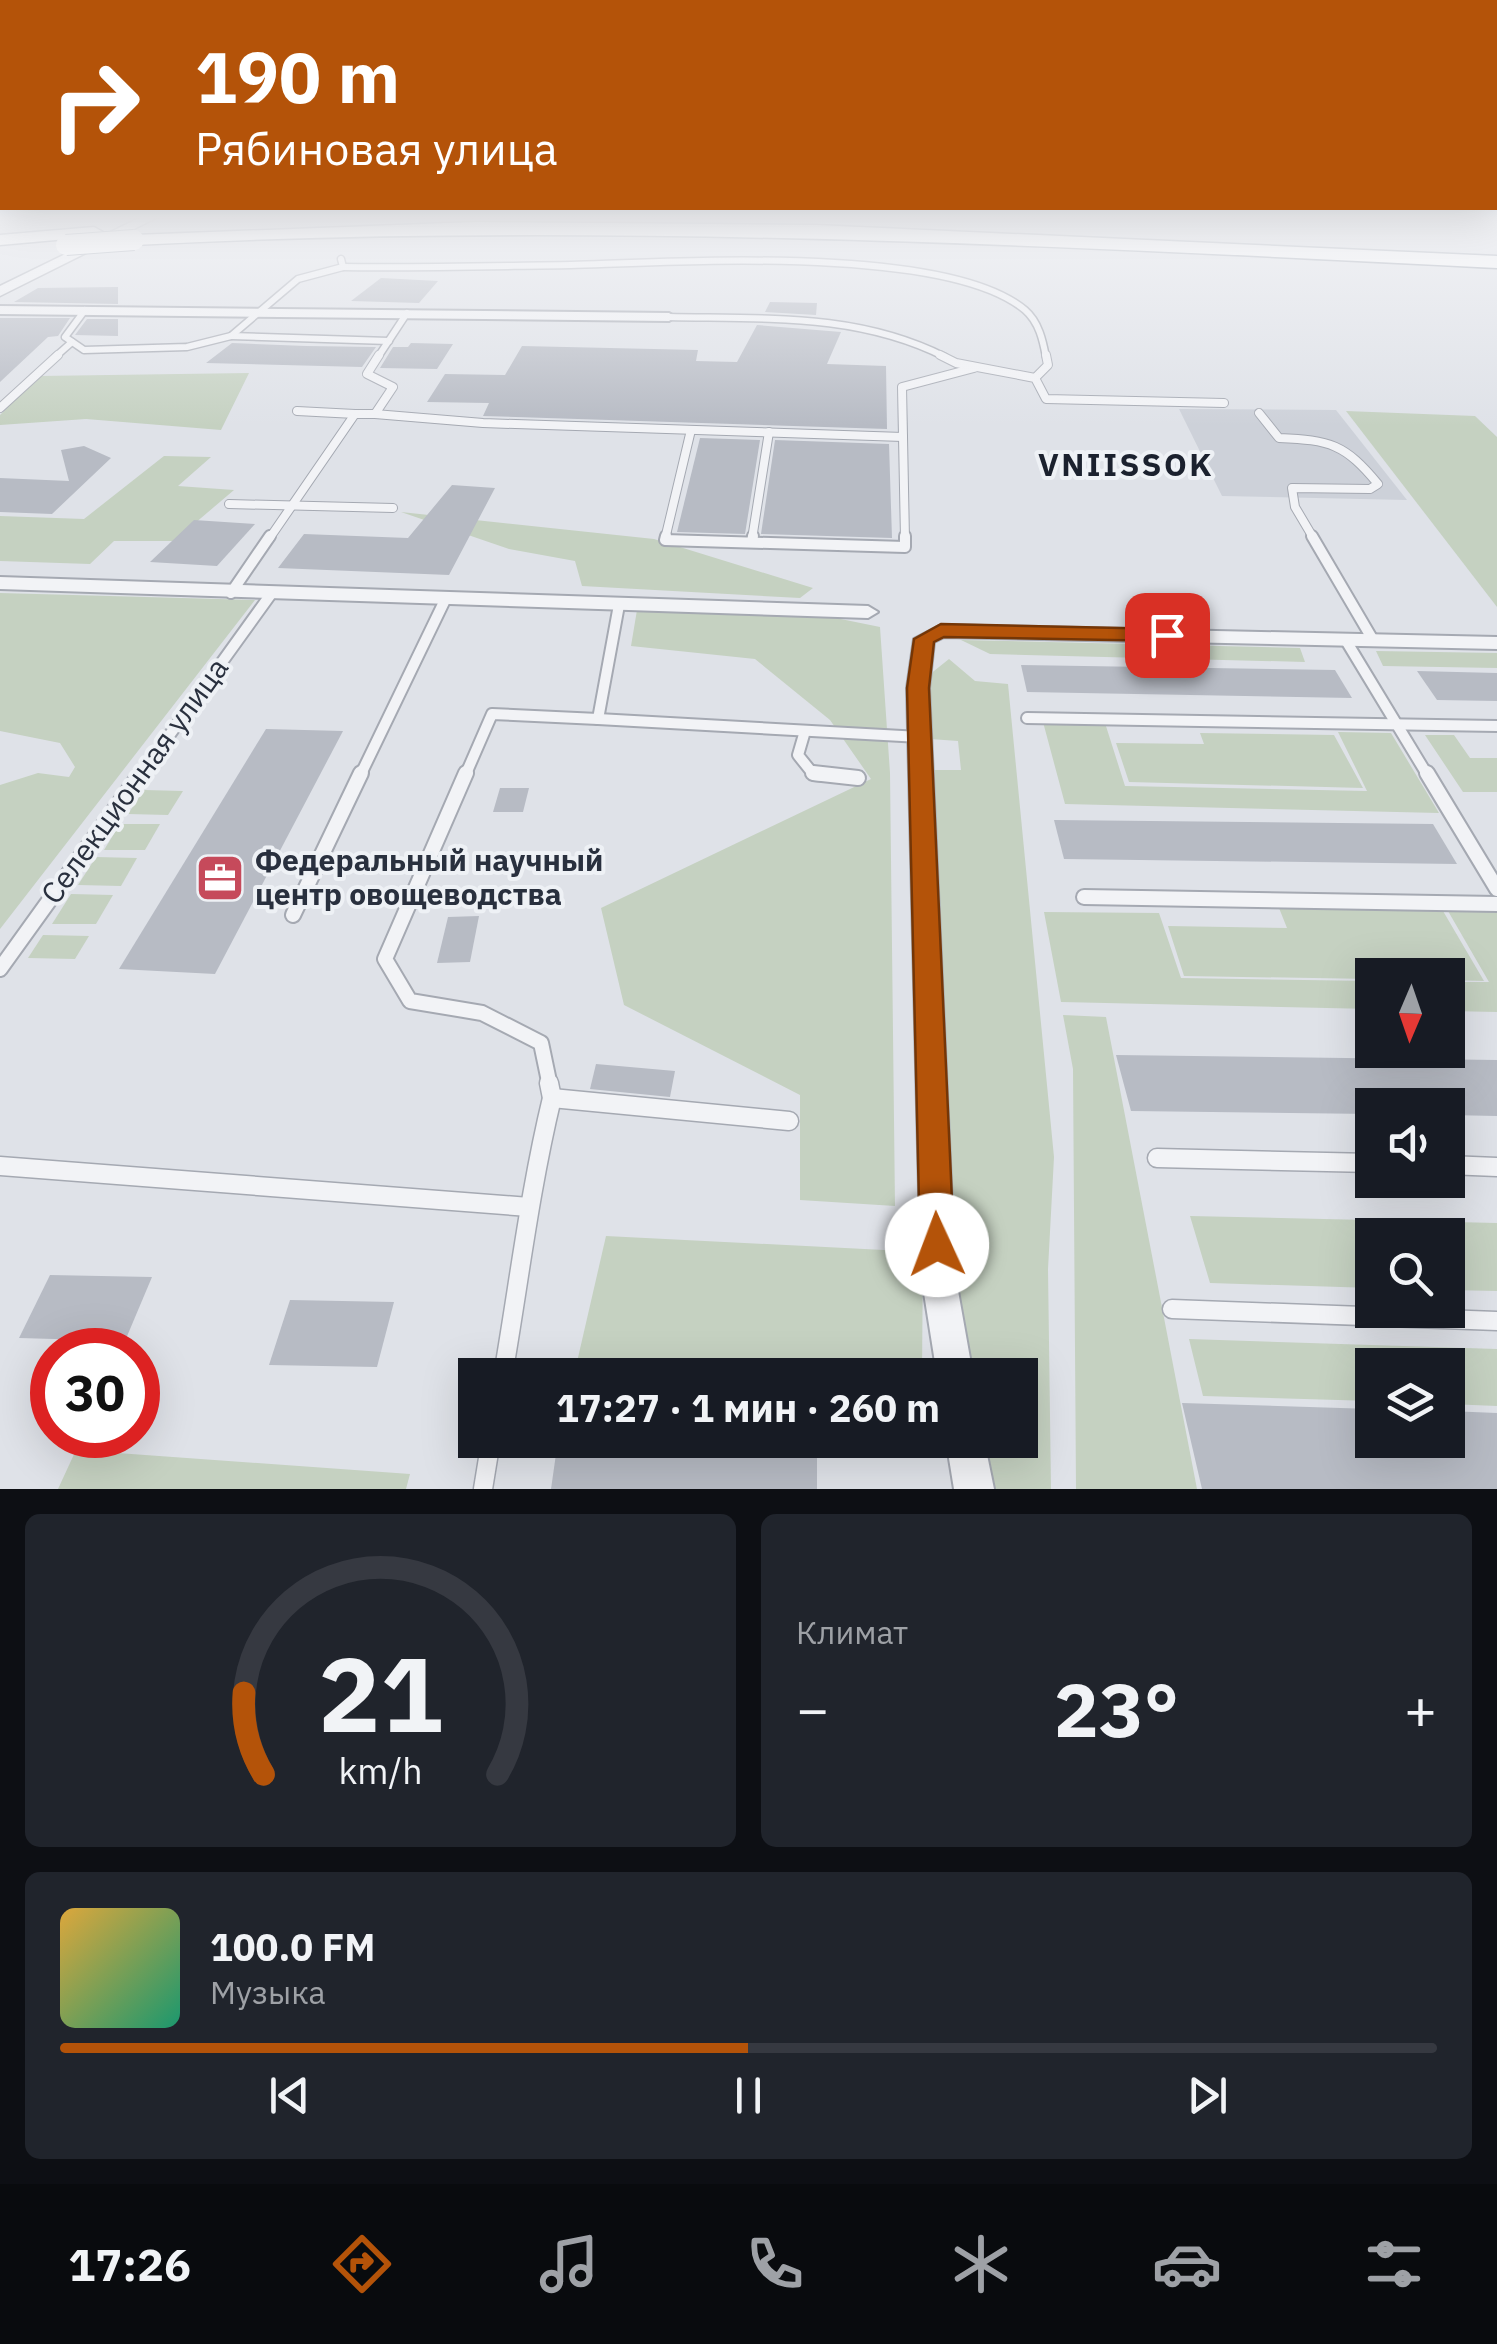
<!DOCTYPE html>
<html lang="ru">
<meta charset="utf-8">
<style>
:root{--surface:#171b24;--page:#20242c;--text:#f1f3f6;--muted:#9ea1a6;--line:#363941;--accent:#b45309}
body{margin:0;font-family:"IBM Plex Sans",sans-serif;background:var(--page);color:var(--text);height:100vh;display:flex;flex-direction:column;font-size:38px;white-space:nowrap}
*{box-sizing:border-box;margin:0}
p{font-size:32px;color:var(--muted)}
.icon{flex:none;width:55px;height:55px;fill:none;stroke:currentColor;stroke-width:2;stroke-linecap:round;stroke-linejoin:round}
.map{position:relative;height:1489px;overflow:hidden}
.drawer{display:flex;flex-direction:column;gap:25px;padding:25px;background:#0d0f14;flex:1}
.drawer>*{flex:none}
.top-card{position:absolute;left:0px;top:0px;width:1498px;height:210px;box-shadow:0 10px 40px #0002;background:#b45309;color:#fff;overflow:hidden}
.needle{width:65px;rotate:182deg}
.controls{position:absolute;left:1355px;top:958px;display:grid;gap:20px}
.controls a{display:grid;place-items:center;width:110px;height:110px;border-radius:0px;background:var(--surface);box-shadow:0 10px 40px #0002;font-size:50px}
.speed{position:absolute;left:30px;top:1328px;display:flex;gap:20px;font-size:50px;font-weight:700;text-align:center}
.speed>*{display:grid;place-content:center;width:130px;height:130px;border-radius:50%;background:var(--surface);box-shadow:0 10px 40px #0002;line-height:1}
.speed .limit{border:15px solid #d22;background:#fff;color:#111}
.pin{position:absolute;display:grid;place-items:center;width:85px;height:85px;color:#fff;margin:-42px;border-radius:20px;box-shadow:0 5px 15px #0006}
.me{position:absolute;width:110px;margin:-55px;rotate:358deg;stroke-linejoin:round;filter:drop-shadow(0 0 8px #0008)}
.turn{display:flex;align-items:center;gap:35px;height:210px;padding:0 30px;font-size:45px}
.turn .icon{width:130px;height:130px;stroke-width:2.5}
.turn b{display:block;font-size:70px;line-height:85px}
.big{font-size:75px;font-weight:700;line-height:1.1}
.drawer .tile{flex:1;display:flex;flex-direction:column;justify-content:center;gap:15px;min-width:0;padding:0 35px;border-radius:15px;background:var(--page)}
.drawer .dial{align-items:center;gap:0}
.dial svg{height:260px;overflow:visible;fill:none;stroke:var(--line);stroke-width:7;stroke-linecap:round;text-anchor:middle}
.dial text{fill:var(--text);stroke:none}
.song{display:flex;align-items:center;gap:30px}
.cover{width:120px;height:120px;border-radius:15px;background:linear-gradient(135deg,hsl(40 70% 55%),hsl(160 70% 35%))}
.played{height:10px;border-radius:5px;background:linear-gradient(90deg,var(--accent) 50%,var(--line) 50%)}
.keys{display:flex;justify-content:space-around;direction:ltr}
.heat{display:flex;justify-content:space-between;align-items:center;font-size:55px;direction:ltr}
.drawer .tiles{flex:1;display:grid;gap:25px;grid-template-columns:1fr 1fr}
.tile:last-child{grid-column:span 2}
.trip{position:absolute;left:458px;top:1358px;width:580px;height:100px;border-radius:0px;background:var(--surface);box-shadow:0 10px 40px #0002;font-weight:700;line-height:100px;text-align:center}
.dock{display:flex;height:160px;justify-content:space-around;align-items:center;background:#090b0e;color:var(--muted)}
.dock .icon{width:70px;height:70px}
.dock .active{color:var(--accent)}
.dock b{font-size:45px;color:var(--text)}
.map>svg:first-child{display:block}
.built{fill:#cdd1d9}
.green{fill:#c5d1c1}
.building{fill:#b7bbc4}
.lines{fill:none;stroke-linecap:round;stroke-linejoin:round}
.service-far4-casing{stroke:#a5a9b2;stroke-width:9}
.service-far3-casing{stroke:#a5a9b2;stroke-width:10}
.service-far2-casing{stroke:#a5a9b2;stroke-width:14}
.service-far1-casing{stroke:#a5a9b2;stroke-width:18}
.service-casing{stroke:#a5a9b2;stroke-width:21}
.minor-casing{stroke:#a5a9b2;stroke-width:4}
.tertiary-casing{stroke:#a5a9b2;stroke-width:3}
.trunk-casing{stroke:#87909d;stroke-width:3}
.service-far4{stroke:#f2f3f6;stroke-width:6}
.service-far3{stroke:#f2f3f6;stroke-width:8}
.service-far2{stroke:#f2f3f6;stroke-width:10}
.service-far1{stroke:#f2f3f6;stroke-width:14}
.service{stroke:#f2f3f6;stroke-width:18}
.minor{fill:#f2f3f6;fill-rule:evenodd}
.tertiary{fill:#f2f3f6;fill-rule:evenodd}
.trunk{fill:#fff;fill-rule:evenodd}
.trunk-bridge-casing{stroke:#87909d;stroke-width:22;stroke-linecap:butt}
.trunk-bridge{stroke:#fff;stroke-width:20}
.route{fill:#b45309;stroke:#753606;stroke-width:2.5}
.labels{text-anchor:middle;stroke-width:8;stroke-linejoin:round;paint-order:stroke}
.street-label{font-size:30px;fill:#29303e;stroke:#eef1f5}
.poi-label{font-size:30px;font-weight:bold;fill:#29303e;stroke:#eef1f5;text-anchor:start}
.far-district-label{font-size:32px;font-weight:bold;letter-spacing:2.5px;fill:#1b212e;stroke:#eef1f5}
</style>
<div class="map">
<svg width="1497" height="1489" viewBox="0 0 1497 1489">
<rect width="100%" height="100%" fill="#dfe2e8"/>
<polygon class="built" points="1179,409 1336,410 1407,500 1222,496"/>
<g class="green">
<polygon points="249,373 221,430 86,419 0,425 0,415 39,376"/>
<polygon points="1346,411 1475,416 1497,437 1497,607"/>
<polygon points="164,456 211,457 178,486 234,490 174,541 114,541 90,564 0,561 0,516 84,519"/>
<polygon points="401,512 654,539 813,588 800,598 582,586 575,561 509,549"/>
<polygon points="0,593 255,600 0,929 0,785 38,773 69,777 75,767 60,743 0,731"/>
<polygon points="637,610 826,616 880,627 890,773 895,1206 800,1200 800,1095 624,1005 601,908 871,779 830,720 755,659 631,646"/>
<polygon points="961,640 1300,648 1305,662 990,654"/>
<polygon points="1376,651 1497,653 1497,668 1383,666"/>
<polygon points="949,659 975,681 1008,684 1054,1157 1048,1269 1051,1489 990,1489 982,1440 1020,1440 1020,1375 971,1375 954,1275 932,770 961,770 958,741 930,739 929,675"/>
<polygon points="1043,722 1105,723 1125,786 1367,791 1338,732 1391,733 1439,813 1065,804"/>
<polygon points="1200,733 1334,735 1363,788 1129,782 1116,743 1204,744"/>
<polygon points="1425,735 1454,735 1470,758 1497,758 1497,792 1463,792"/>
<polygon points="144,790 183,791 168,815 128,814"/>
<polygon points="120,824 160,824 145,850 104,850"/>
<polygon points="96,857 137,858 121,886 78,885"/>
<polygon points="71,894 113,895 96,924 52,924"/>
<polygon points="1279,908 1443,911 1484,981 1448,980 1448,975 1372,975 1372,979 1184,976 1168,926 1287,928"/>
<polygon points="1448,911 1497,912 1497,1012 1448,1011 1448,982 1489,982"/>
<polygon points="1044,912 1159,913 1181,978 1372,981 1372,1009 1061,1002"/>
<polygon points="43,935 89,936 75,959 28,958"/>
<polygon points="1063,1015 1106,1017 1197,1489 1076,1489 1073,1069"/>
<polygon points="1190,1216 1497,1223 1497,1291 1448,1290 1448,1235 1372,1235 1372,1288 1210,1283"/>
<polygon points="606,1236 923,1252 922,1375 574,1375"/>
<polygon points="1189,1339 1497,1349 1497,1406 1448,1404 1448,1365 1372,1365 1372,1401 1203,1396"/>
<polygon points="76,1450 410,1474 406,1489 58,1489"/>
</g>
<g class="building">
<polygon points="381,278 438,281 419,303 351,301"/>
<polygon points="118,287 118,304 14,302 38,288"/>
<polygon points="770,302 817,303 816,315 765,312"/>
<polygon points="0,318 70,318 58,336 48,337 0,382"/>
<polygon points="87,319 118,319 118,336 75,335"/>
<polygon points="757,325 841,332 827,364 886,366 887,429 483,416 489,403 427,402 445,374 505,375 522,346 698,350 696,361 737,362"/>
<polygon points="232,343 306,346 376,347 362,367 206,363"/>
<polygon points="411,343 453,344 437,369 380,368 393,347 408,347"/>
<polygon points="700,438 760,440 745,534 677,532"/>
<polygon points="775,440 889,444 892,538 761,534"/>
<polygon points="84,446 111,458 52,514 0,512 0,478 69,481 61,450"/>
<polygon points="452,485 495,488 449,575 278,568 304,534 408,538"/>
<polygon points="194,520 255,524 217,566 150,562"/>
<polygon points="1021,665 1335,670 1352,698 1027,692"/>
<polygon points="1417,671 1497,673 1497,701 1437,700"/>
<polygon points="266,729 343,731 215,974 119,969"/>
<polygon points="500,788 529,788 523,812 493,812"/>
<polygon points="1054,820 1433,824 1457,864 1064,859"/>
<polygon points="479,916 470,962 437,963 448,917"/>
<polygon points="1116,1055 1497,1060 1497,1116 1448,1115 1448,1105 1372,1105 1372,1114 1131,1111"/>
<polygon points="596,1064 675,1071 670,1097 590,1089"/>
<polygon points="50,1275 152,1277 125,1341 19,1338"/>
<polygon points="290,1300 394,1302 377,1367 269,1365"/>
<polygon points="1182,1403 1372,1409 1372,1440 1448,1440 1448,1411 1497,1413 1497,1489 1202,1489"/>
<polygon points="558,1440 817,1440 817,1489 551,1489"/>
</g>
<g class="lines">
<g class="service-far4-casing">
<g id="service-far4">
<path d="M343 267C419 268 495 266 571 265 674 262 947 244 1025 310 1039 322 1043 341 1046 357"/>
<polyline points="85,310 65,337 84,350 187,347 231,336 298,279 343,267 341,259"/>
<path d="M669 317C765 319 858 313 945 357"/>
<polyline points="231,336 389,341"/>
<polyline points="55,357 72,342"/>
<polyline points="378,357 407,313"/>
</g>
</g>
<g class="service-far3-casing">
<g id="service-far3">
<polyline points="940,355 956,363 1035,378 1046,399 1224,403"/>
<polyline points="1035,378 1048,365 1046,355"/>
<polyline points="0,408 58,355"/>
<polyline points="297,411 355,414"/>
<path d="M1259 413 1279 438C1330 440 1345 444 1378 484L1370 489 1292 488 1295 507 1314 539"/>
<polyline points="375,414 483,423 903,437 902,387 974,368"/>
<polyline points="903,437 905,539"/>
<polyline points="229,504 393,508"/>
<polyline points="269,539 355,414 375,414 393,387 367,374 379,355"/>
<polyline points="665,539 691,430"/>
<polyline points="752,539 769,432"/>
</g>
</g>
<g class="service-far2-casing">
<g id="service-far2">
<polyline points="666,536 665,540 905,547 905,536"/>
<polyline points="1312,536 1373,640"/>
<polyline points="752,542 753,536"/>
<polyline points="231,593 270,536"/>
<polyline points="1345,639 1428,776"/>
<polyline points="1027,718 1497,726"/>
<polyline points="598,719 920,737"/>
<polyline points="805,731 798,755 814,775 827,776"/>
<polyline points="140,776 271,594"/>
<polyline points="360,776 445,600"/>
<polyline points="465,776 492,714 598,719 619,605"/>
</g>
</g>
<g class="service-far1-casing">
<g id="service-far1">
<polyline points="466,773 385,959 410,1001 482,1013 541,1043 550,1086"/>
<polyline points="813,773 858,778"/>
<polyline points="1427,773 1497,889"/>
<polyline points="1084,897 1497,904"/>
<polyline points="293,915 361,773"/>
<polyline points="0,969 141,773"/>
</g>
</g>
<g class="service-casing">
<g id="service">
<polyline points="552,1098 789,1121"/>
<polyline points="1157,1158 1372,1163"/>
<polyline points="1448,1165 1497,1167"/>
<polyline points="0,1166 529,1207"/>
<polyline points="1172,1309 1497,1321"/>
<path d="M503 1375C519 1282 530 1189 552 1098L549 1083"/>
<polyline points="483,1489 491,1440"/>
</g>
</g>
<g class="minor-casing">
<g id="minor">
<polygon points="0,306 669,313 675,317 669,321 0,314"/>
<polygon points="0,577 868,606 878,612 868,618 0,589"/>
<polygon points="941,625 1497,637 1497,649 944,637 934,642 929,688 955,1274 973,1375 937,1375 921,1274 907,688 914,639"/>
<polygon points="946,1440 984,1440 994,1489 954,1489"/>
</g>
</g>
<g class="tertiary-casing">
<polygon id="tertiary" points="141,217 158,217 0,296 0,286"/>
</g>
<g class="trunk-casing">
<g id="trunk">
<path d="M475 222 816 225 1497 256V268C1042 245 589 221 134 245L125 240 134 235Z"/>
<polygon points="94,227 103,232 100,236 0,245 0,235"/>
</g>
</g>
<use href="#service-far4" class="service-far4"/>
<use href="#service-far3" class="service-far3"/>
<use href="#service-far2" class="service-far2"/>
<use href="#service-far1" class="service-far1"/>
<use href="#service" class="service"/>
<use href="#minor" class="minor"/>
<use href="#tertiary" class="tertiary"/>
<use href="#trunk" class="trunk"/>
<g class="trunk-bridge-casing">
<polyline id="trunk-bridge" points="66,245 134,240"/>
</g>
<use href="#trunk-bridge" class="trunk-bridge"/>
</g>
<linearGradient id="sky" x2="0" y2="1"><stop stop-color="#89b2da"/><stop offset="0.51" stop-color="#f1f2f5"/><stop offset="1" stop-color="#f1f2f5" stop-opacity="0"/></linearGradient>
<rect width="1497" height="426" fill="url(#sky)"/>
<polygon class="route" points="941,624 1167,629 1177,635 1167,641 944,637 934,642 929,688 954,1245 949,1256 937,1260 925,1256 920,1245 907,688 914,639"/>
<defs>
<g id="office-square" transform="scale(2.5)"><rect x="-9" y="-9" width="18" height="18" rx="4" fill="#c64a5b" stroke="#eef1f5"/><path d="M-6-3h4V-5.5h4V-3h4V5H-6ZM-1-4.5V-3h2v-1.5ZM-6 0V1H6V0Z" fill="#fff"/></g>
</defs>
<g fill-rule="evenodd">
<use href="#office-square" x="220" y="878"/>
</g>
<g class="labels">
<g class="street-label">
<text transform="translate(135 781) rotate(-54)" y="10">Селекционная улица</text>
</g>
<g class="poi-label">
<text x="255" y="871">Федеральный научный<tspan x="255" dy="34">центр овощеводства</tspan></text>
</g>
<g class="far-district-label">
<text x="1126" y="476">VNIISSOK</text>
</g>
</g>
</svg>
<div class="controls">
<a><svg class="needle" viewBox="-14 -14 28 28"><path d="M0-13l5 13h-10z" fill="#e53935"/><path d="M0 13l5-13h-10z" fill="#9ea1a6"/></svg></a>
<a><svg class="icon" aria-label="sound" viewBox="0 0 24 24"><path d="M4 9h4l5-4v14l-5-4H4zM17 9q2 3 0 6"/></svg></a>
<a><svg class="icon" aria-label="search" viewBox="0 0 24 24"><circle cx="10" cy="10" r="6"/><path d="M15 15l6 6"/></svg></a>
<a><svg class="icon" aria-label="layers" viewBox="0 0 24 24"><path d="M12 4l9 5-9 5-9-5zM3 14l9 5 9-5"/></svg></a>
</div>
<div class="speed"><div class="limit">30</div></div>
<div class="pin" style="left:1167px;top:635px;background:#d93025"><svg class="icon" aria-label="arrive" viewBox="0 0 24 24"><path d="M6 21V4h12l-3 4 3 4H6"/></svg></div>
<svg class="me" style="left:937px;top:1245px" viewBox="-20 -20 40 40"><circle r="19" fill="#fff"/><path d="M0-13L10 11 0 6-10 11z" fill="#b45309"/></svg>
<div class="trip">17:27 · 1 мин · 260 m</div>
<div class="top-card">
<div class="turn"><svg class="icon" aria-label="right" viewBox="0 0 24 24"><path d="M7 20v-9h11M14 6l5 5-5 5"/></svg><div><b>190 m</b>Рябиновая улица</div></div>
</div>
</div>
<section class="drawer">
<div class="tiles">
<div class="tile dial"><svg viewBox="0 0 100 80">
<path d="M14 69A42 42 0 1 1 86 69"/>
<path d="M14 69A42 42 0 0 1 8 44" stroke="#b45309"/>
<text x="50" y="56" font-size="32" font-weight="700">21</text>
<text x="50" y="72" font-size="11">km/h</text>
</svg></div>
<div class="tile"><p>Климат</p>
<div class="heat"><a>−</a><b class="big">23°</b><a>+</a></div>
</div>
<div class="tile">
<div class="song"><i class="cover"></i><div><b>100.0 FM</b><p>Музыка</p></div></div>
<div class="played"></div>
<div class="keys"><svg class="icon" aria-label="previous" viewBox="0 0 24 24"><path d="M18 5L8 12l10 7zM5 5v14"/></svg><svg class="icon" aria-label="pause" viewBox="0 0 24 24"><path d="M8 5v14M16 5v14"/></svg><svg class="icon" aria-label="next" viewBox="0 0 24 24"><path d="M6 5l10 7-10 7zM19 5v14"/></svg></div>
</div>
</div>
</section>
<nav class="dock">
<b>17:26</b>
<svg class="icon active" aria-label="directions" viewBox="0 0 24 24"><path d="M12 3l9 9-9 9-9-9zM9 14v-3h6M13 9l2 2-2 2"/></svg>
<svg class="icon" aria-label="music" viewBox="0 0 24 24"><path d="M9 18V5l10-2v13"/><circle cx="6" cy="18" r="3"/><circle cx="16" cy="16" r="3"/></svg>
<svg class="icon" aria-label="phone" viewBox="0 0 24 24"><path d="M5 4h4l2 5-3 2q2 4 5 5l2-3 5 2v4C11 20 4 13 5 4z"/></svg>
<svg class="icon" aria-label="climate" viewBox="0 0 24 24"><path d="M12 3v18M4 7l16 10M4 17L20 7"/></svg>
<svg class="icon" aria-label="car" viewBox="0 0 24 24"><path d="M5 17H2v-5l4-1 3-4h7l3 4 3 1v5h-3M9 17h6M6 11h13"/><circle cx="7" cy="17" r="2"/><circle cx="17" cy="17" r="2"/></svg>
<svg class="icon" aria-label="filters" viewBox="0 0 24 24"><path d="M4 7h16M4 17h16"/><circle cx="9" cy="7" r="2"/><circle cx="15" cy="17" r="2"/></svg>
</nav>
